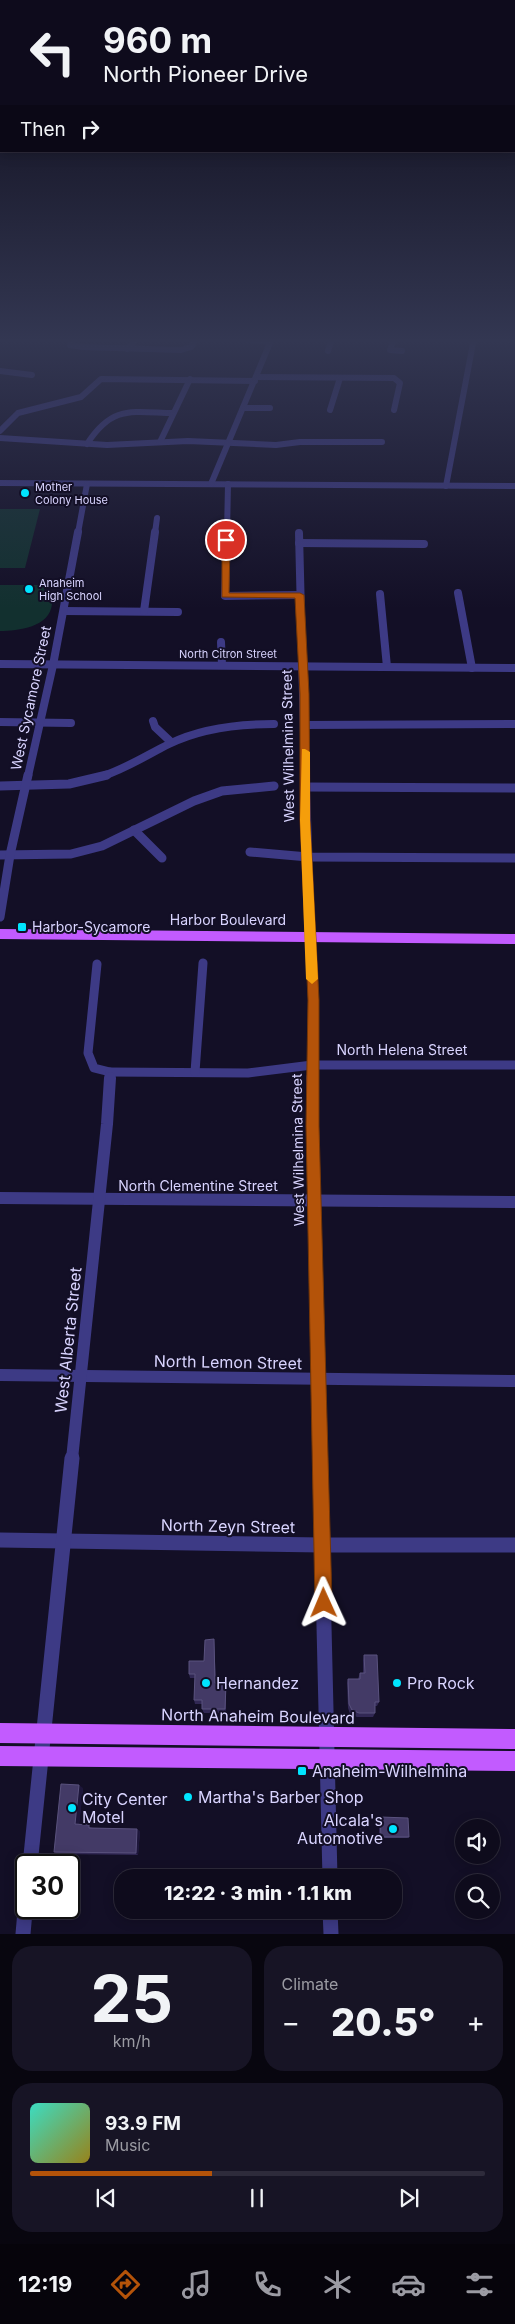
<!DOCTYPE html>
<meta charset="utf-8">
<style>
:root{--surface:#0e0b1c;--page:#171425;--text:#f1f3f6;--muted:#9b9ba3;--line:#2e2b3b;--accent:#b45309}
body{margin:0;font-family:Inter,sans-serif;background:var(--page);color:var(--text);height:100vh;display:flex;flex-direction:column;font-size:19px;white-space:nowrap}
*{box-sizing:border-box;margin:0}
p{font-size:16px;color:var(--muted)}
.icon{flex:none;width:28px;height:28px;fill:none;stroke:currentColor;stroke-width:2;stroke-linecap:round;stroke-linejoin:round}
.map{position:relative;height:1934px;overflow:hidden}
.sheet{display:flex;flex-direction:column;gap:12px;padding:12px;background:#08060f;flex:1}
.sheet>*{flex:none}
.banner{position:absolute;left:0px;top:0px;width:515px;height:152px;box-shadow:0 2px 12px #0003,0 0 0 1px var(--line);background:#0e0b1c;color:var(--text);overflow:hidden}
.buttons{position:absolute;left:455px;top:1819px;display:grid;gap:10px}
.buttons a{display:grid;place-items:center;width:45px;height:45px;border-radius:50%;background:var(--surface);box-shadow:0 2px 12px #0003,0 0 0 1px var(--line);font-size:25px}
.speed{position:absolute;left:15px;top:1854px;display:flex;gap:10px;font-size:25px;font-weight:700;text-align:center}
.speed>*{display:grid;place-content:center;width:65px;height:65px;border-radius:50%;background:var(--surface);box-shadow:0 2px 12px #0003,0 0 0 1px var(--line);line-height:1}
.speed .limit{border:2px solid #111;border-radius:8px;background:#fff;color:#111}
.pin{position:absolute;display:grid;place-items:center;width:42px;height:42px;color:#fff;margin:-21px;border:2px solid #fff;border-radius:50%;box-shadow:0 1px 5px #0007}
.me{position:absolute;width:55px;margin:-28px;rotate:359deg;stroke-linejoin:round;filter:drop-shadow(0 0 4px #0008)}
.turn{display:flex;align-items:center;gap:18px;height:105px;padding:0 20px;font-size:22px}
.turn .icon{width:65px;height:65px;stroke-width:2.5}
.turn b{display:block;font-size:35px;line-height:42px}
.then{display:flex;align-items:center;height:48px;padding:0 20px;background:#0003;gap:10px;font-size:19px}
.big{font-size:38px;font-weight:800;line-height:1.1}
.sheet .widget{flex:1;display:flex;flex-direction:column;justify-content:center;gap:8px;min-width:0;padding:0 18px;border-radius:20px;background:var(--page)}
.sheet .dial{align-items:center;gap:0}
.dial b{font-size:65px;line-height:1}
.song{display:flex;align-items:center;gap:15px}
.cover{width:60px;height:60px;border-radius:8px;background:linear-gradient(135deg,hsl(170 70% 55%),hsl(50 70% 35%))}
.played{height:5px;border-radius:2px;background:linear-gradient(90deg,var(--accent) 40%,var(--line) 40%)}
.keys{display:flex;justify-content:space-around;direction:ltr}
.heat{display:flex;justify-content:space-between;align-items:center;font-size:28px;direction:ltr}
.sheet .tiles{flex:1;display:grid;gap:12px;grid-template-columns:1fr 1fr}
.widget:last-child{grid-column:span 2}
.trip{position:absolute;left:114px;top:1869px;width:288px;height:50px;border-radius:20px;background:var(--surface);box-shadow:0 2px 12px #0003,0 0 0 1px var(--line);font-weight:800;line-height:50px;text-align:center}
.tab-bar{display:flex;height:80px;justify-content:space-around;align-items:center;background:#06040b;color:var(--muted)}
.tab-bar .icon{width:35px;height:35px}
.tab-bar .active{color:var(--accent)}
.tab-bar b{font-size:22px;color:var(--text)}
.map>svg:first-child{display:block}
.green{fill:#12302f}
.lines{fill:none;stroke-linecap:round;stroke-linejoin:round}
.minor-far4{stroke:#3d3a85;stroke-width:6}
.minor-far3{stroke:#3d3a85;stroke-width:8}
.minor-far2{stroke:#3d3a85;stroke-width:9}
.minor-far1{stroke:#3d3a85;stroke-width:12}
.minor{stroke:#3d3a85;stroke-width:15}
.major{fill:#c25bff;fill-rule:evenodd}
.wall{fill:#312854}
.shaded-wall{fill:#1d163a}
.building{fill:#433a66;stroke:#5a527e}
.route{fill:#b45309;stroke:#753606}
.slow{fill:#f59e0b}
.poi-dot{fill:#00e5ff;stroke:#130f26;stroke-width:2}
.labels{text-anchor:middle;stroke-width:4;stroke-linejoin:round;paint-order:stroke}
.far-poi-label{font-size:11px;fill:#d9d4ff;stroke:#130f26;text-anchor:start}
.far-street-label{font-size:11px;fill:#d9d4ff;stroke:#130f26}
.street-label{font-size:14px;fill:#d9d4ff;stroke:#130f26}
.poi-label{font-size:14px;fill:#d9d4ff;stroke:#130f26;text-anchor:start}
.near-street-label{font-size:16px;fill:#d9d4ff;stroke:#130f26}
.near-poi-label{font-size:16px;fill:#d9d4ff;stroke:#130f26;text-anchor:start}
</style>
<div class="map">
<svg width="515" height="1934" viewBox="0 0 515 1934">
<rect width="100%" height="100%" fill="#130f26"/>
<g class="green">
<polygon points="0,509 40,509 25,568 0,568"/>
<path d="M0 585H45L44 592 52 604C50 627 18 631 0 631Z"/>
</g>
<g class="lines">
<g class="minor-far4">
<polyline points="72,338 70,345 83,347 181,350 191,347 197,338"/>
<polyline points="232,338 270,342"/>
<polyline points="394,338 390,350 402,351"/>
<polyline points="127,349 138,338"/>
<polyline points="328,351 332,338"/>
<polyline points="0,371 32,375"/>
<polyline points="256,377 394,378 400,383 394,410"/>
<polyline points="243,408 270,408"/>
<polyline points="330,410 340,378"/>
<polyline points="0,431 18,413 81,397 101,379 255,381"/>
<polyline points="0,438 107,445 188,441 276,445 300,442 382,442"/>
<polyline points="160,442 190,379"/>
<path d="M87 444C112 405 131 412 173 413"/>
<polyline points="0,483 515,486"/>
<polyline points="211,484 272,338"/>
<polyline points="446,486 474,338"/>
<polyline points="78,533 87,484"/>
<polyline points="155,533 157,518"/>
<polyline points="227,533 228,484"/>
</g>
<g class="minor-far3">
<polyline points="227,532 225,596 299,595"/>
<polyline points="299,533 305,776"/>
<polyline points="299,543 424,544"/>
<polyline points="458,593 472,668"/>
<polyline points="380,594 387,667"/>
<polyline points="64,611 178,612"/>
<polyline points="144,611 155,532"/>
<polyline points="221,642 222,665"/>
<polyline points="0,664 515,668"/>
<polyline points="153,721 155,727 171,742"/>
<polyline points="0,722 71,723"/>
<polyline points="304,725 515,724"/>
<polyline points="28,776 53,665 78,532"/>
<path d="M103 776C127 768 147 755 169 744 201 728 238 724 274 724"/>
</g>
<g class="minor-far2">
<polyline points="305,775 313,1000 312,1080"/>
<polyline points="0,786 69,784 107,775"/>
<polyline points="305,787 515,788"/>
<polyline points="134,830 162,858"/>
<polyline points="250,852 308,857 515,858"/>
<polyline points="0,855 71,854 102,846 194,801 222,791 274,786"/>
<polyline points="0,917 10,855 28,775"/>
<polyline points="97,964 88,1053 94,1068 110,1072 110,1080"/>
<polyline points="110,1072 248,1073 312,1065 515,1065"/>
<polyline points="195,1072 203,963"/>
</g>
<g class="minor-far1">
<polyline points="312,1078 320,1459"/>
<polyline points="0,1198 515,1202"/>
<polyline points="0,1375 515,1381"/>
<polyline points="72,1459 107,1124 110,1078"/>
</g>
<g class="minor">
<polyline points="320,1458 330,1878"/>
<polyline points="0,1540 322,1545 515,1545"/>
<polyline points="30,1865 72,1458"/>
<polyline points="330,1910 331,1934"/>
<polyline points="23,1934 26,1900"/>
</g>
<g class="major">
<polygon points="0,929 515,934 515,944 0,939"/>
<polygon points="0,1723 515,1729 515,1749 0,1743"/>
<polygon points="0,1746 515,1751 515,1771 0,1766"/>
</g>
</g>
<g class="wall">
<polygon points="214,1639 216,1683 226,1684 226,1713 203,1713 202,1704 195,1704 194,1700 195,1678 190,1678 189,1674 204,1661"/>
<polygon points="364,1655 379,1702 377,1706 375,1706 375,1713 373,1717 357,1717 350,1714 348,1708 347,1683 348,1679 358,1679 360,1673 363,1673 363,1660"/>
<polygon points="83,1788 79,1824 93,1828 140,1831 138,1855 58,1854 54,1852"/>
<polygon points="380,1817 409,1837 407,1838 379,1838 379,1819"/>
</g>
<g class="shaded-wall">
<polygon points="79,1785 83,1788 79,1827 75,1824"/>
<polygon points="137,1829 140,1831 138,1855 136,1853"/>
</g>
<g class="building">
<polygon points="214,1639 215,1683 226,1684 225,1709 202,1709 202,1700 194,1700 195,1674 189,1674 189,1661 204,1661 205,1640"/>
<polygon points="364,1655 377,1655 379,1702 375,1702 375,1713 359,1713 352,1710 349,1704 348,1679 360,1679 360,1673 365,1673"/>
<polygon points="61,1784 79,1785 75,1824 89,1825 89,1828 137,1829 136,1853 54,1852"/>
<polygon points="380,1817 408,1818 409,1837 381,1837"/>
</g>
<linearGradient id="sky" x2="0" y2="1"><stop stop-color="#0a0815"/><stop offset="0.56" stop-color="#333752"/><stop offset="1" stop-color="#333752" stop-opacity="0"/></linearGradient>
<rect width="515" height="609" fill="url(#sky)"/>
<polygon class="route" points="226,537 230,540 229,593 300,593 304,595 309,694 310,820 319,1000 319,1126 332,1603 329,1609 324,1612 318,1609 315,1603 306,1126 308,1000 300,820 300,694 295,598 222,597 222,540"/>
<polygon class="slow" points="302,749 305,749 310,752 310,820 318,979 312,984 306,979 300,820"/>
<g class="poi-dot">
<circle cx="25" cy="493" r="5"/>
<circle cx="29" cy="589" r="5"/>
<rect x="17" y="922" width="10" height="10" rx="2.5"/>
<circle cx="206" cy="1683" r="5"/>
<circle cx="397" cy="1683" r="5"/>
<rect x="297" y="1766" width="10" height="10" rx="2.5"/>
<circle cx="188" cy="1797" r="5"/>
<circle cx="72" cy="1808" r="5"/>
<circle cx="393" cy="1829" r="5"/>
</g>
<g class="labels">
<g class="far-poi-label">
<text x="35" y="491">Mother<tspan x="35" dy="13">Colony House</tspan></text>
<text x="39" y="587">Anaheim<tspan x="39" dy="13">High School</tspan></text>
</g>
<g class="far-street-label">
<text x="228" y="658">North Citron Street</text>
</g>
<g class="street-label">
<text transform="translate(31 698) rotate(-78)" y="5">West Sycamore Street</text>
<text transform="translate(288 746) rotate(-91)" y="5">West Wilhelmina Street</text>
<text x="228" y="925">Harbor Boulevard</text>
<text x="402" y="1055">North Helena Street</text>
<text transform="translate(298 1150) rotate(-91)" y="5">West Wilhelmina Street</text>
<text x="198" y="1191">North Clementine Street</text>
</g>
<g class="poi-label">
<text x="32" y="932">Harbor-Sycamore</text>
</g>
<g class="near-street-label">
<text transform="translate(68 1340) rotate(-84)" y="6">West Alberta Street</text>
<text transform="translate(228 1362) rotate(1)" y="6">North Lemon Street</text>
<text transform="translate(228 1526) rotate(1)" y="6">North Zeyn Street</text>
<text transform="translate(258 1716) rotate(1)" y="6">North Anaheim Boulevard</text>
</g>
<g class="near-poi-label">
<text x="216" y="1689">Hernandez</text>
<text x="407" y="1689">Pro Rock</text>
<text x="312" y="1777">Anaheim-Wilhelmina</text>
<text x="198" y="1803">Martha's Barber Shop</text>
<text x="82" y="1805">City Center<tspan x="82" dy="18">Motel</tspan></text>
<text x="383" y="1826" text-anchor="end">Alcala's<tspan x="383" dy="18">Automotive</tspan></text>
</g>
</g>
</svg>
<div class="buttons">
<a><svg class="icon" aria-label="sound" viewBox="0 0 24 24"><path d="M4 9h4l5-4v14l-5-4H4zM17 9q2 3 0 6"/></svg></a>
<a><svg class="icon" aria-label="search" viewBox="0 0 24 24"><circle cx="10" cy="10" r="6"/><path d="M15 15l6 6"/></svg></a>
</div>
<div class="speed"><div class="limit">30</div></div>
<div class="pin" style="left:226px;top:540px;background:#d93025"><svg class="icon" aria-label="arrive" viewBox="0 0 24 24"><path d="M6 21V4h12l-3 4 3 4H6"/></svg></div>
<svg class="me" style="left:324px;top:1603px" viewBox="-20 -20 40 40"><path d="M0-17L14 15 0 8-14 15z" fill="#b45309" stroke="#fff" stroke-width="4"/></svg>
<div class="trip">12:22 · 3 min · 1.1 km</div>
<div class="banner">
<div class="turn"><svg class="icon" aria-label="left" viewBox="0 0 24 24"><path d="M17 20v-9H6M10 6l-5 5 5 5"/></svg><div><b>960 m</b>North Pioneer Drive</div></div>
<div class="then">Then<svg class="icon" aria-label="right" viewBox="0 0 24 24"><path d="M7 20v-9h11M14 6l5 5-5 5"/></svg></div>
</div>
</div>
<section class="sheet">
<div class="tiles">
<div class="widget dial"><b>25</b><p>km/h</p></div>
<div class="widget"><p>Climate</p>
<div class="heat"><a>−</a><b class="big">20.5°</b><a>+</a></div>
</div>
<div class="widget">
<div class="song"><i class="cover"></i><div><b>93.9 FM</b><p>Music</p></div></div>
<div class="played"></div>
<div class="keys"><svg class="icon" aria-label="previous" viewBox="0 0 24 24"><path d="M18 5L8 12l10 7zM5 5v14"/></svg><svg class="icon" aria-label="pause" viewBox="0 0 24 24"><path d="M8 5v14M16 5v14"/></svg><svg class="icon" aria-label="next" viewBox="0 0 24 24"><path d="M6 5l10 7-10 7zM19 5v14"/></svg></div>
</div>
</div>
</section>
<nav class="tab-bar">
<b>12:19</b>
<svg class="icon active" aria-label="directions" viewBox="0 0 24 24"><path d="M12 3l9 9-9 9-9-9zM9 14v-3h6M13 9l2 2-2 2"/></svg>
<svg class="icon" aria-label="music" viewBox="0 0 24 24"><path d="M9 18V5l10-2v13"/><circle cx="6" cy="18" r="3"/><circle cx="16" cy="16" r="3"/></svg>
<svg class="icon" aria-label="phone" viewBox="0 0 24 24"><path d="M5 4h4l2 5-3 2q2 4 5 5l2-3 5 2v4C11 20 4 13 5 4z"/></svg>
<svg class="icon" aria-label="climate" viewBox="0 0 24 24"><path d="M12 3v18M4 7l16 10M4 17L20 7"/></svg>
<svg class="icon" aria-label="car" viewBox="0 0 24 24"><path d="M5 17H2v-5l4-1 3-4h7l3 4 3 1v5h-3M9 17h6M6 11h13"/><circle cx="7" cy="17" r="2"/><circle cx="17" cy="17" r="2"/></svg>
<svg class="icon" aria-label="filters" viewBox="0 0 24 24"><path d="M4 7h16M4 17h16"/><circle cx="9" cy="7" r="2"/><circle cx="15" cy="17" r="2"/></svg>
</nav>
